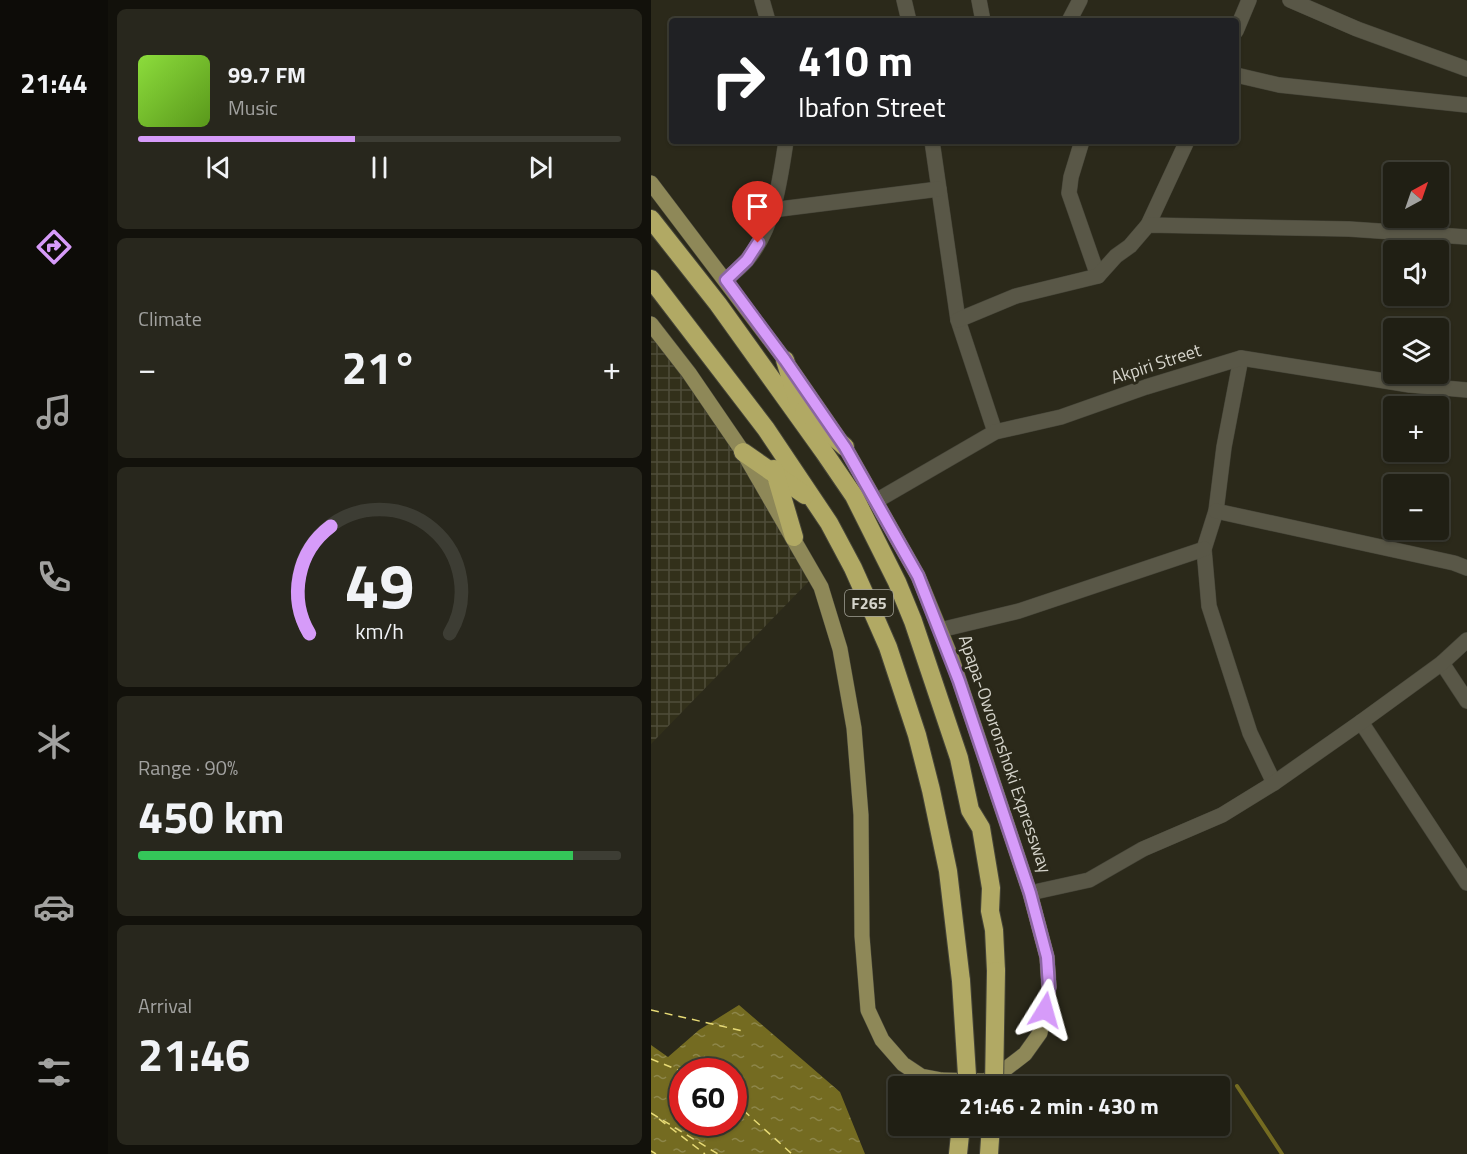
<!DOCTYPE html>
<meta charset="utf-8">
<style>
:root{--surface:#201f14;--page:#28271d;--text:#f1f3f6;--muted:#a2a2a0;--line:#3d3d34;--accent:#d69bf9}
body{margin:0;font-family:"Titillium Web",sans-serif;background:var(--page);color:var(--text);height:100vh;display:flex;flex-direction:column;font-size:22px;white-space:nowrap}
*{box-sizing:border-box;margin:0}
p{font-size:20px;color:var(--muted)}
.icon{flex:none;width:33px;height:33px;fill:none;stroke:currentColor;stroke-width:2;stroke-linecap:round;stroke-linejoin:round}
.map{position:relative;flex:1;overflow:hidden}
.side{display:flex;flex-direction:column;gap:9px;padding:9px;background:#12110b;width:543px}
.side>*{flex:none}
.banner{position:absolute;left:18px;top:18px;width:570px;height:126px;border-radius:6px;box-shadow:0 2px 4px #0004,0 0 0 2px var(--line);background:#202124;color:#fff;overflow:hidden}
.needle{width:39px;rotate:40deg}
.tools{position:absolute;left:732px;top:162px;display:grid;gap:12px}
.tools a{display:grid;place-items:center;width:66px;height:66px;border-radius:6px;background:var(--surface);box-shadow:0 2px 4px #0004,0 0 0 2px var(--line);font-size:30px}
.speed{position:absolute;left:18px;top:1058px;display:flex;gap:12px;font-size:30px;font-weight:700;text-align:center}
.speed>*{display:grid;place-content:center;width:78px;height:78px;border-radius:50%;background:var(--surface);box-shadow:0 2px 4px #0004,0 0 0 2px var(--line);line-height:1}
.speed .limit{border:9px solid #d22;background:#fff;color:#111}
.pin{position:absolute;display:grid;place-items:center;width:51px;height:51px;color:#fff;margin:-62px -26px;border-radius:50% 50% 50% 0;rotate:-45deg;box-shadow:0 0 6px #0007}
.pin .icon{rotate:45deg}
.me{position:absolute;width:66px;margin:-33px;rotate:8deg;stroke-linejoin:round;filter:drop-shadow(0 0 4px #0008)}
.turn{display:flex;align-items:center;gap:21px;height:126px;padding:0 30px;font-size:27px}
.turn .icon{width:78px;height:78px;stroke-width:2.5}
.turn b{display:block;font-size:42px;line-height:51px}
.big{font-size:45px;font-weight:700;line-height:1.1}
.side .widget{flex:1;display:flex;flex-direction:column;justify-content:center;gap:9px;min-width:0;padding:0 21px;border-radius:9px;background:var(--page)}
.side .dial{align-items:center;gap:0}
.dial svg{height:156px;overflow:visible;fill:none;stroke:var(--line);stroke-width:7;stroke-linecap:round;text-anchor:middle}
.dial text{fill:var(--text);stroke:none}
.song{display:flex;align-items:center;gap:18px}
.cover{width:72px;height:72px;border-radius:9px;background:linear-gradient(135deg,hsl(90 70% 55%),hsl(90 70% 35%))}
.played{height:6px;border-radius:3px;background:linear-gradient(90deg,var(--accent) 45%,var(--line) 45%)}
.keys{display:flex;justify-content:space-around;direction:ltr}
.heat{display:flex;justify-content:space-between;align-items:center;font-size:33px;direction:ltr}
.charge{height:9px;border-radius:4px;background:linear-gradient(90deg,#34c759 90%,var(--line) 0)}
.trip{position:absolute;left:237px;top:1076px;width:342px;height:60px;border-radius:6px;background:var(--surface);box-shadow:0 2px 4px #0004,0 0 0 2px var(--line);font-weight:700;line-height:60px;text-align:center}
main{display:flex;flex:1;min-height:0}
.tab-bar{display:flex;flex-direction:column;width:108px;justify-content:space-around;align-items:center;background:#0d0c08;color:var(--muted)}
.tab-bar .icon{width:42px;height:42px}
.tab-bar .on{color:var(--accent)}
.tab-bar b{font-size:27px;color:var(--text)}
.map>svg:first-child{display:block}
.industrial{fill:url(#industrial-grid)}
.water{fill:url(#water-ripples);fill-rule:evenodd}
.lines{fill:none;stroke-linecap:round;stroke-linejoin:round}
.stream{stroke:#746b21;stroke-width:4}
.ferry{stroke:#e7da75;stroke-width:1.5;stroke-dasharray:8 6;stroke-linecap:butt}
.minor-casing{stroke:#454438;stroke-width:16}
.major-casing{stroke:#454438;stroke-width:16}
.highway-casing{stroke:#454438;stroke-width:20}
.minor{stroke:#595747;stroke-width:15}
.major{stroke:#8e8858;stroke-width:15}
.highway{stroke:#b1a964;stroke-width:18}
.highway-bridge-casing{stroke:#454438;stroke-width:20;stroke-linecap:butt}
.highway-bridge{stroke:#b1a964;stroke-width:18}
.route-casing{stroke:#8b65a2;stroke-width:15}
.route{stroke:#d69bf9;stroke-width:10}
.labels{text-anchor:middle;stroke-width:6;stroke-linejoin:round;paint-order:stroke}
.shield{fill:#2b291a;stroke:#a2a196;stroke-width:1.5}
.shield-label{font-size:16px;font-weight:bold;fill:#d5d4cb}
.street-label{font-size:18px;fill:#d5d4cb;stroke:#2b291a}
</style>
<main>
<nav class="tab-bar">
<b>21:44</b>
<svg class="icon on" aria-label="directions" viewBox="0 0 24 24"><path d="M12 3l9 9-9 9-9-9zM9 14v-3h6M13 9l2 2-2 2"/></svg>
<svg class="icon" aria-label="music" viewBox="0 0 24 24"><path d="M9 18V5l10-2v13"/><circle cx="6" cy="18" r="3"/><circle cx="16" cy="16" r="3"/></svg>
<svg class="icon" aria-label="phone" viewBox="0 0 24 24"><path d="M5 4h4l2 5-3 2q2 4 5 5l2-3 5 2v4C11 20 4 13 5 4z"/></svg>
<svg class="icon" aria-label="climate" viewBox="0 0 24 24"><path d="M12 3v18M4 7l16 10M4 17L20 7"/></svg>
<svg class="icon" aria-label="car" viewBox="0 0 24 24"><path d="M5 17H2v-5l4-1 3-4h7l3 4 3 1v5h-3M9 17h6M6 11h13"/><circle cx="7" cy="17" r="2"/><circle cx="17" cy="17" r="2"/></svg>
<svg class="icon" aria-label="filters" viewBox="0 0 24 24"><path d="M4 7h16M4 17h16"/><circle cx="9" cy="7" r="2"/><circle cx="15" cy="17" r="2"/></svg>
</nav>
<section class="side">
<div class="widget">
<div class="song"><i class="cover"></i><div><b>99.7 FM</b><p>Music</p></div></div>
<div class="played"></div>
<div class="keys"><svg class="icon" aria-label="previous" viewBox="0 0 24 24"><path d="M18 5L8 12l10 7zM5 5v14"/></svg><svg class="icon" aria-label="pause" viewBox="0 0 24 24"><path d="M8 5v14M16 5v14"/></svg><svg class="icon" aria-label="next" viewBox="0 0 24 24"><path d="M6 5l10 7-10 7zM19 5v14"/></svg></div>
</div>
<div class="widget"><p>Climate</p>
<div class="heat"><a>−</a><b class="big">21°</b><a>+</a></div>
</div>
<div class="widget dial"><svg viewBox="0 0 100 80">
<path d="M14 69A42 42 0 1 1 86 69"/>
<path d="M14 69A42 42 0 0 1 25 14" stroke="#d69bf9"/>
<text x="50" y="56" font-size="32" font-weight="700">49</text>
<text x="50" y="72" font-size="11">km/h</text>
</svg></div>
<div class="widget"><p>Range · 90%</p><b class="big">450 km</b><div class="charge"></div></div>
<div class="widget"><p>Arrival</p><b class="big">21:46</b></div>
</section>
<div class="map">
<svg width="816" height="1154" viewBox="0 0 816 1154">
<defs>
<pattern id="industrial-grid" width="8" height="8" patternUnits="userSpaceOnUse" patternTransform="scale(1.5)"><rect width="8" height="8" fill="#32301a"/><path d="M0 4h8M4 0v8" fill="none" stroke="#4f4d3a"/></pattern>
<pattern id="water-ripples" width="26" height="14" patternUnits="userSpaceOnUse" patternTransform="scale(1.5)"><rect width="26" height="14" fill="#746b21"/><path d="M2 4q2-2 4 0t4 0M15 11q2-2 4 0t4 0" fill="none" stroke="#8d864a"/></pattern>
</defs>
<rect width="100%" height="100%" fill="#2b291a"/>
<polygon class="industrial" points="0,322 62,407 161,578 0,744"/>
<path class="water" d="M88 1005 189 1092 214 1154H0V1045L17 1057 48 1030ZM32 1071H82V1122H32Z"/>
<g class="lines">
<polyline class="stream" points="586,1086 631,1154"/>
<g class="ferry">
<polyline points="0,1010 92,1031"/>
<polyline points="0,1059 32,1072"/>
<polyline points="82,1101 141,1154"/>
<polyline points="0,1113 67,1154"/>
<polyline points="8,1119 54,1154"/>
<polyline points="0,1151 5,1154"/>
</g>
<g class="minor-casing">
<g id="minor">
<polyline points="111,0 117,21"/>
<polyline points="253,0 258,21"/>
<polyline points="328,0 332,21"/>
<polyline points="639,0 706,29 816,69"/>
<polyline points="418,21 429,0"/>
<polyline points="585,31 598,0"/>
<polyline points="585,75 628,85 816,105"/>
<polyline points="281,141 307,320 344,432"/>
<polyline points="431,141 420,177 418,193 447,276"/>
<polyline points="121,210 288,189"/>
<polyline points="497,225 536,141"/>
<path d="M75 280C82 273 90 267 96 260 123 228 129 181 135 141"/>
<polyline points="307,320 365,296 447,276 465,256 479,246 497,225 698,229 816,237"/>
<polyline points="590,358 573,447 565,511 553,549 558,606 599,733 623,783"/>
<polyline points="225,501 344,432 410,417 495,387 590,358 759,385 816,390"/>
<polyline points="565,511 803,563 816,568"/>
<polyline points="289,630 368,611 553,549"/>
<polyline points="791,663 816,701"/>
<polyline points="710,722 816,883"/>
<polyline points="379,893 438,880 492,849 571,815 623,783 710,722 791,663 816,640"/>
</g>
</g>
<g class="major-casing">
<polyline id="major" points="0,183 134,360 194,447 267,576 301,659 379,893 396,957 398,987 389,1033 374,1054 348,1074 334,1081 291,1080 270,1076 252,1064 231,1040 217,1010 211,936 210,815 203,728 189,649 170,587 92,452 38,373 0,324"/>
</g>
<g class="highway-casing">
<g id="highway">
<polyline points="0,219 67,304 173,452 203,496 246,582 262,621 308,758 319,810 330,828 340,888 339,911 343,930 345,971"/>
<polyline points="0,279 115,429 178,523 202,568 223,615 237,647 266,735 280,790 297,871 310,981"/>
<polyline points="134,360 148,405"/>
<polyline points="153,410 194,447"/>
<polyline points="92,452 154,495"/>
<polyline points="123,469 143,537"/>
<polyline points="307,1154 310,1125"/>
<polyline points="338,1154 340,1125"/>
</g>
</g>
<use href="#minor" class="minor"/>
<use href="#major" class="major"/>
<use href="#highway" class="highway"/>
<g class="highway-bridge-casing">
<g id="highway-bridge">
<polyline points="310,981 316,1075 315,1086"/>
<polyline points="343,1086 345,971"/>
</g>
</g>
<use href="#highway-bridge" class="highway-bridge"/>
</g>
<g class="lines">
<g class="route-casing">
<polyline id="route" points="107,243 96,260 75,280 134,360 194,447 267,576 308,681 379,893 396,957 398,987 394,1010"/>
</g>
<use href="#route" class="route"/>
</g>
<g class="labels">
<rect class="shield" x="194" y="590" width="48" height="26" rx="4.5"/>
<g class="shield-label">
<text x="218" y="609">F265</text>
</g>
<g class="street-label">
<text transform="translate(505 364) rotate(-18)" y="6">Akpiri Street</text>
<text transform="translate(354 754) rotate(71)" y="6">Apapa-Oworonshoki Expressway</text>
</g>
</g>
</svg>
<div class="tools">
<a><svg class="needle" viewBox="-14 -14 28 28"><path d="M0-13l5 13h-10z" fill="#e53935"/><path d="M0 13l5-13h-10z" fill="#a2a2a0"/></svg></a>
<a><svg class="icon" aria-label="sound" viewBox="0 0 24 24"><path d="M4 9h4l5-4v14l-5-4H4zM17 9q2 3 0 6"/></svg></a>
<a><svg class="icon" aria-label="layers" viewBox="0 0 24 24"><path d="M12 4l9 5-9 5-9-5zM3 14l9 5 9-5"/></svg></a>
<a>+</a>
<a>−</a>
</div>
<div class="speed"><div class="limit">60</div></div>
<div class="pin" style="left:107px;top:243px;background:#d93025"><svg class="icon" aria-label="arrive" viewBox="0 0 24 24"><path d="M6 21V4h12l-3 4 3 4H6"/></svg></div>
<svg class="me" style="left:394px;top:1010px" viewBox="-20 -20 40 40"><path d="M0-17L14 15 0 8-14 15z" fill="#d69bf9" stroke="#fff" stroke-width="4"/></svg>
<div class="trip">21:46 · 2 min · 430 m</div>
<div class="banner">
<div class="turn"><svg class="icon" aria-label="right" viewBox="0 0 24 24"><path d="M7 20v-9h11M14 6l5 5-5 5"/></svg><div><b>410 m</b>Ibafon Street</div></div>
</div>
</div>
</main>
